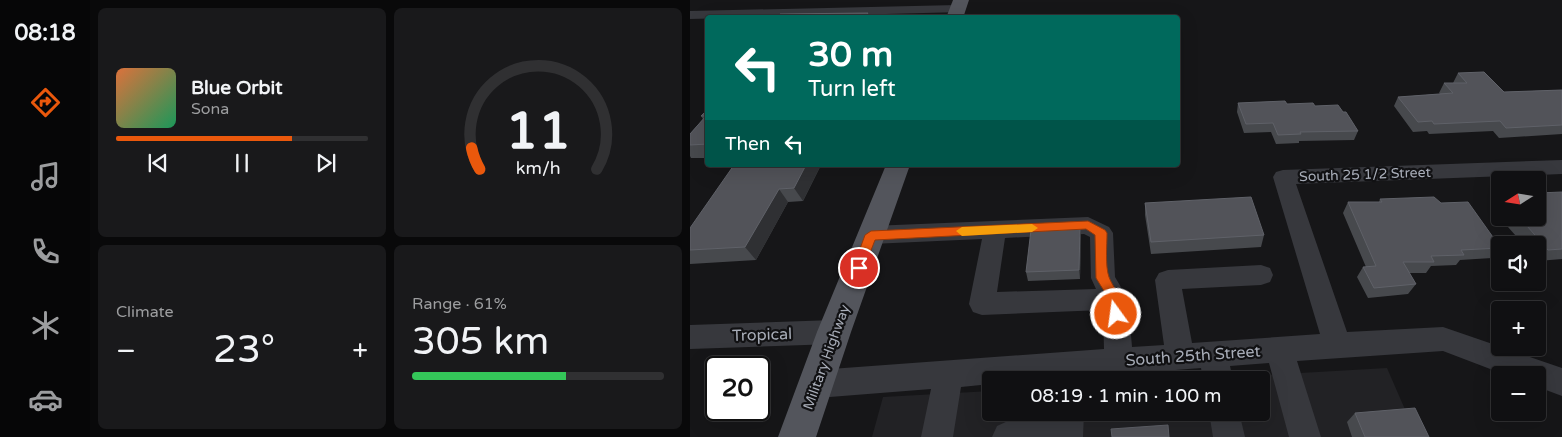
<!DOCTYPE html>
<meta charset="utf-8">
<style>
:root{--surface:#101012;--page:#19191b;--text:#f1f3f6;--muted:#9c9d9f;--line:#303032;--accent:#ea580c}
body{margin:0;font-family:"Varela Round",sans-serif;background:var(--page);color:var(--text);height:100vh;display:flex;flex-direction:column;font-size:19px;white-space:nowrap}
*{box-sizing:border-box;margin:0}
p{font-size:16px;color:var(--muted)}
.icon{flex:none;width:28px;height:28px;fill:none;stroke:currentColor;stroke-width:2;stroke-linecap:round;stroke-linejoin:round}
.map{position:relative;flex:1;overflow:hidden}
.sheet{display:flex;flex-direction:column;gap:8px;padding:8px;background:#09090a;width:600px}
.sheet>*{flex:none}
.banner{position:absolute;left:15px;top:15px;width:475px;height:152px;border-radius:5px;box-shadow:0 5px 20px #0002,0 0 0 1px var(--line);background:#00695c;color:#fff;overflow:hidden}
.needle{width:32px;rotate:258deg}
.fabs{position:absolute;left:801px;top:171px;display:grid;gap:10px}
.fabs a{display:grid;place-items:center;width:55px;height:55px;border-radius:5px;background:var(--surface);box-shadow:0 5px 20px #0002,0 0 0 1px var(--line);font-size:25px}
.speed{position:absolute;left:15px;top:356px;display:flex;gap:10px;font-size:25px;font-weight:700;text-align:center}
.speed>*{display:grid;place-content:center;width:65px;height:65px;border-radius:50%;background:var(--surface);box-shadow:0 5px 20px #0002,0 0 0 1px var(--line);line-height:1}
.speed .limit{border:2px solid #111;border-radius:8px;background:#fff;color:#111}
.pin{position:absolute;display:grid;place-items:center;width:42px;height:42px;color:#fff;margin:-21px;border:2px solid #fff;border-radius:50%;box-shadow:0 1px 5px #0007}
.me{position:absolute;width:55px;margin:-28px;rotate:346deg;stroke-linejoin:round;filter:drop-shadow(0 0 4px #0008)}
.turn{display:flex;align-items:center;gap:18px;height:105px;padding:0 20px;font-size:22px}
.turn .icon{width:65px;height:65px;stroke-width:2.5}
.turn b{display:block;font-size:35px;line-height:42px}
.then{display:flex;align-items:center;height:48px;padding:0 20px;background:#0003;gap:10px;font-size:19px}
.big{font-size:38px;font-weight:600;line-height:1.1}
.sheet .card{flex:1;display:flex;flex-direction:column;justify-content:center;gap:8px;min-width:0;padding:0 18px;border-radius:8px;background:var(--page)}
.sheet .dial{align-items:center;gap:0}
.dial svg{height:130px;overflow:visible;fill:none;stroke:var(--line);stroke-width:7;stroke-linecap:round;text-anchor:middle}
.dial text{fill:var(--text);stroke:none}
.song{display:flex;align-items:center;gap:15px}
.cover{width:60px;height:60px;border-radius:8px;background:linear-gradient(135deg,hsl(20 70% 55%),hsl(150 70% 35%))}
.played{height:5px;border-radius:2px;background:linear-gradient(90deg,var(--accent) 70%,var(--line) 70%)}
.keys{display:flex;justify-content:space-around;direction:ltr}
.heat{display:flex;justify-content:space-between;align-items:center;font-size:28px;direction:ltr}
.charge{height:8px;border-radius:4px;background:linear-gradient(90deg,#34c759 61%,var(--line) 0)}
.sheet .tiles{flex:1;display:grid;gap:8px;grid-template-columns:repeat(2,1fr)}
.trip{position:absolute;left:292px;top:371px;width:288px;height:50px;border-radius:5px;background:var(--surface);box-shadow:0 5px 20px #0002,0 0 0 1px var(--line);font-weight:600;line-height:50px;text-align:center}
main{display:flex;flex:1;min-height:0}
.tab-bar{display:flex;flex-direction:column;width:90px;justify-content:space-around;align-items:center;background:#060607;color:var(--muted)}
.tab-bar .icon{width:35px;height:35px}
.tab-bar .selected{color:var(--accent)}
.tab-bar b{font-size:22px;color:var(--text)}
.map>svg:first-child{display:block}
.built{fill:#222225}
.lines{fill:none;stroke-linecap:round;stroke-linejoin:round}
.minor{fill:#37383d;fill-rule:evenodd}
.major{fill:#53555c;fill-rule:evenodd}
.wall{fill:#47494d}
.shaded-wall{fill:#2f3033}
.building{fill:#525359;stroke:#5f6168}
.route{fill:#ea580c;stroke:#983908}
.slow{fill:#f59e0b}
.labels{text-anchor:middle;stroke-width:4.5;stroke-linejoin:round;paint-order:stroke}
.street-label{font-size:14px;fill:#a8adb8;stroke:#111113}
.near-street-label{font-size:16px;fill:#a8adb8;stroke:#111113}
</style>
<main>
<nav class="tab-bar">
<b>08:18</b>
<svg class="icon selected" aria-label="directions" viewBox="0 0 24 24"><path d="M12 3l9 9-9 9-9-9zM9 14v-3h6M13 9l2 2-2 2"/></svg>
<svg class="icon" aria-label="music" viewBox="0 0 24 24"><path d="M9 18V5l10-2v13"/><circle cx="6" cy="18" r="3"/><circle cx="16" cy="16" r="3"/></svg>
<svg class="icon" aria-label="phone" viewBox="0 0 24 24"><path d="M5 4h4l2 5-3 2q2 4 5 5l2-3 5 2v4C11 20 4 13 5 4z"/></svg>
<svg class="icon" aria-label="climate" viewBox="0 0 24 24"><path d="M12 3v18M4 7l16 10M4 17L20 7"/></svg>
<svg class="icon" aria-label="car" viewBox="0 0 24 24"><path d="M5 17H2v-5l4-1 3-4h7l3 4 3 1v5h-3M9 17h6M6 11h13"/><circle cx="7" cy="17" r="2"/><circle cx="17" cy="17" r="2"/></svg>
</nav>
<section class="sheet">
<div class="tiles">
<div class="card">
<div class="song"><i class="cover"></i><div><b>Blue Orbit</b><p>Sona</p></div></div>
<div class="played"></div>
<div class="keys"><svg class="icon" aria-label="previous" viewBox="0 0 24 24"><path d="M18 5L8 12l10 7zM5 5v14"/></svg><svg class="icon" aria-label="pause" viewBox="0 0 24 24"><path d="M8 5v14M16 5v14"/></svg><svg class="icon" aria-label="next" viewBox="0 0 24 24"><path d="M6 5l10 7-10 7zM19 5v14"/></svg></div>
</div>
<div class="card dial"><svg viewBox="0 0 100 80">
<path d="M14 69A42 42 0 1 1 86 69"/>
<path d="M14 69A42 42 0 0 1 9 56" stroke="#ea580c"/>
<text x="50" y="56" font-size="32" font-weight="700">11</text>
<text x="50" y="72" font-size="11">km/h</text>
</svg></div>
<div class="card"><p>Climate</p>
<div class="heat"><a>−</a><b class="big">23°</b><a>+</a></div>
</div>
<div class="card"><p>Range · 61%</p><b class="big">305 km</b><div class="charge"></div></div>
</div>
</section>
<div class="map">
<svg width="872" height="437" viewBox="0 0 872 437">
<rect width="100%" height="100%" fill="#161618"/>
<polygon class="built" points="697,368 727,437 182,437 193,397 301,391 301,412 571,412 571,380 486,380"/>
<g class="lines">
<g class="minor">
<polygon points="267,5 274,9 272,12 0,19 0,11"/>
<path d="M872 160V174L606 184 657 332 753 327 872 368V396L848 387V375H816L753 351 607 361 631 437H599L579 363 540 366 543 380H513L511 368 357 380H301V384L271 387 263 437H231L241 389 127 398 117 394 112 384 117 374 127 370 414 349 413 310 292 315 283 312 279 304 292 239 181 244 173 241 169 235 173 229 181 226 398 217 419 227 423 233 425 277 438 299 442 347 474 345 465 280 469 273 478 270 571 265 580 268 583 275 580 282 571 285 492 289 502 343 630 334 583 177 586 172 593 170ZM394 234 400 237 401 278 406 289 307 292 315 238Z"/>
<polygon points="144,320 154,323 158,332 154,341 144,344 0,349 0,325"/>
<polygon points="364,412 394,412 393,437 302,437 307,426 318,421 363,419"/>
<polygon points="519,412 549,412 555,437 523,437"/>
</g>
<g class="major">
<polygon points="263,0 279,0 273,18 256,18"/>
<polygon points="196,165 220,165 161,332 126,437 88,437 127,332"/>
</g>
</g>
<g class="wall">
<polygon points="768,73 814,92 872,90 872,134 809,138 803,131 739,134 737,131 723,132 704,106 708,97 750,94 749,93 754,83 763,83"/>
<polygon points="548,103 597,104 625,106 653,112 668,131 664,140 609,141 609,143 586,144 581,132 554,133 547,112"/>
<polygon points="18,109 18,158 1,158 0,156 0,134 13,119 11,116"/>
<polygon points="131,165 113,201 98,202 66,260 0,264 0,228"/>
<polygon points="872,192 872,259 848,261 848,245 834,245 810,218 848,218"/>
<polygon points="810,196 810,217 802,207"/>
<polygon points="690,199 751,203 810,247 810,249 802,258 770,260 766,265 741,266 736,273 719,273 726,284 718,294 678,298 667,277 673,267 676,267 653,213 658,202 689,202"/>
<polygon points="455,203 574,235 571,247 461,254 455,215"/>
<polygon points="391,236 390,279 338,281 336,272"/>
<polygon points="665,413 739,437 662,437 657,422"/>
</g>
<g class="shaded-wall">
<polygon points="178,13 180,18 175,18"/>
<polygon points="116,165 131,165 113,201 104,188"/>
<polygon points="89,189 98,202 66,260 55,247"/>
<polygon points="390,227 391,236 390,279 389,270"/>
</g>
<g class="building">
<polygon points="178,13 175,18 87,18 90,14"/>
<polygon points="794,72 814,92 872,90 872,125 816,128 810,121 744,124 742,121 728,122 708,97 763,93 754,83 777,83 768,73"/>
<polygon points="595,101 597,104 623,103 625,106 648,105 653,112 656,112 668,131 610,132 611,134 588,135 583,123 556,124 548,103"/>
<polygon points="18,109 18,144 0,145 0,134 16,116 11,116"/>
<polygon points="44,165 116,165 104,188 89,189 55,247 0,250 0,228"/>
<polygon points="872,192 872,249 858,250 830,218 848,218 848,193"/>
<polygon points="561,197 574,235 461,242 455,203"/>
<polygon points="744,197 751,203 778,202 810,247 810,248 771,250 774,255 741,256 744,262 713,262 726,284 684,288 673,267 686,266 658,202 692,202 690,199"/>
<polygon points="390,227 389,270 336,272 341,230"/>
<polygon points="725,408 739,437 675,437 665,413"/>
<polygon points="478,425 479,437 422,437 421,429"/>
</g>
<path class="route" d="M398 221 415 230 417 233C417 245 415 266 419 277 424 291 439 302 431 318L426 320 421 318 419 299 406 278 405 235 396 229 185 240 173 271H164L163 268 175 235 181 231Z"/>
<polygon class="slow" points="342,224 348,228 342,232 272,236 266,231 272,227"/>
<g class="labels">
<g class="street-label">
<text transform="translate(675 174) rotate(-2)" y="5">South 25 1/2 Street</text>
<text transform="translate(136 357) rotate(-70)" y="5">Military Highway</text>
</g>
<g class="near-street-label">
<text transform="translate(72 334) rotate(-2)" y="6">Tropical</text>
<text transform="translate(503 355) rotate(-4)" y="6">South 25th Street</text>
</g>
</g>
</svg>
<div class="fabs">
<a><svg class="needle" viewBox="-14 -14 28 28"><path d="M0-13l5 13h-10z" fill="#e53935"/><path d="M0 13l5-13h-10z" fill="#9c9d9f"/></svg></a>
<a><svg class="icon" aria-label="sound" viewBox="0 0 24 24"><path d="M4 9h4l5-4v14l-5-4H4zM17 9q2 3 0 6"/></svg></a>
<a>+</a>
<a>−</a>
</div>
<div class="speed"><div class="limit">20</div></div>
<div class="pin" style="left:169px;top:268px;background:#d93025"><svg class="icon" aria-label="arrive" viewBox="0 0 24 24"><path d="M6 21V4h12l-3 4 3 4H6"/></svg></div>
<svg class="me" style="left:426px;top:314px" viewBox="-20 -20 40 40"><circle r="17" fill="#ea580c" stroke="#fff" stroke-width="3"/><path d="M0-11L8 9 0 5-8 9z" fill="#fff"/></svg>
<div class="trip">08:19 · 1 min · 100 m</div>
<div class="banner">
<div class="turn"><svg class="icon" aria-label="left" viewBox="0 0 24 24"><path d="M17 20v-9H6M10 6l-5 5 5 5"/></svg><div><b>30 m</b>Turn left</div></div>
<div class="then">Then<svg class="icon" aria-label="left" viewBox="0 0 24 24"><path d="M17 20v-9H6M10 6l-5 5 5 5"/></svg></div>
</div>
</div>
</main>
